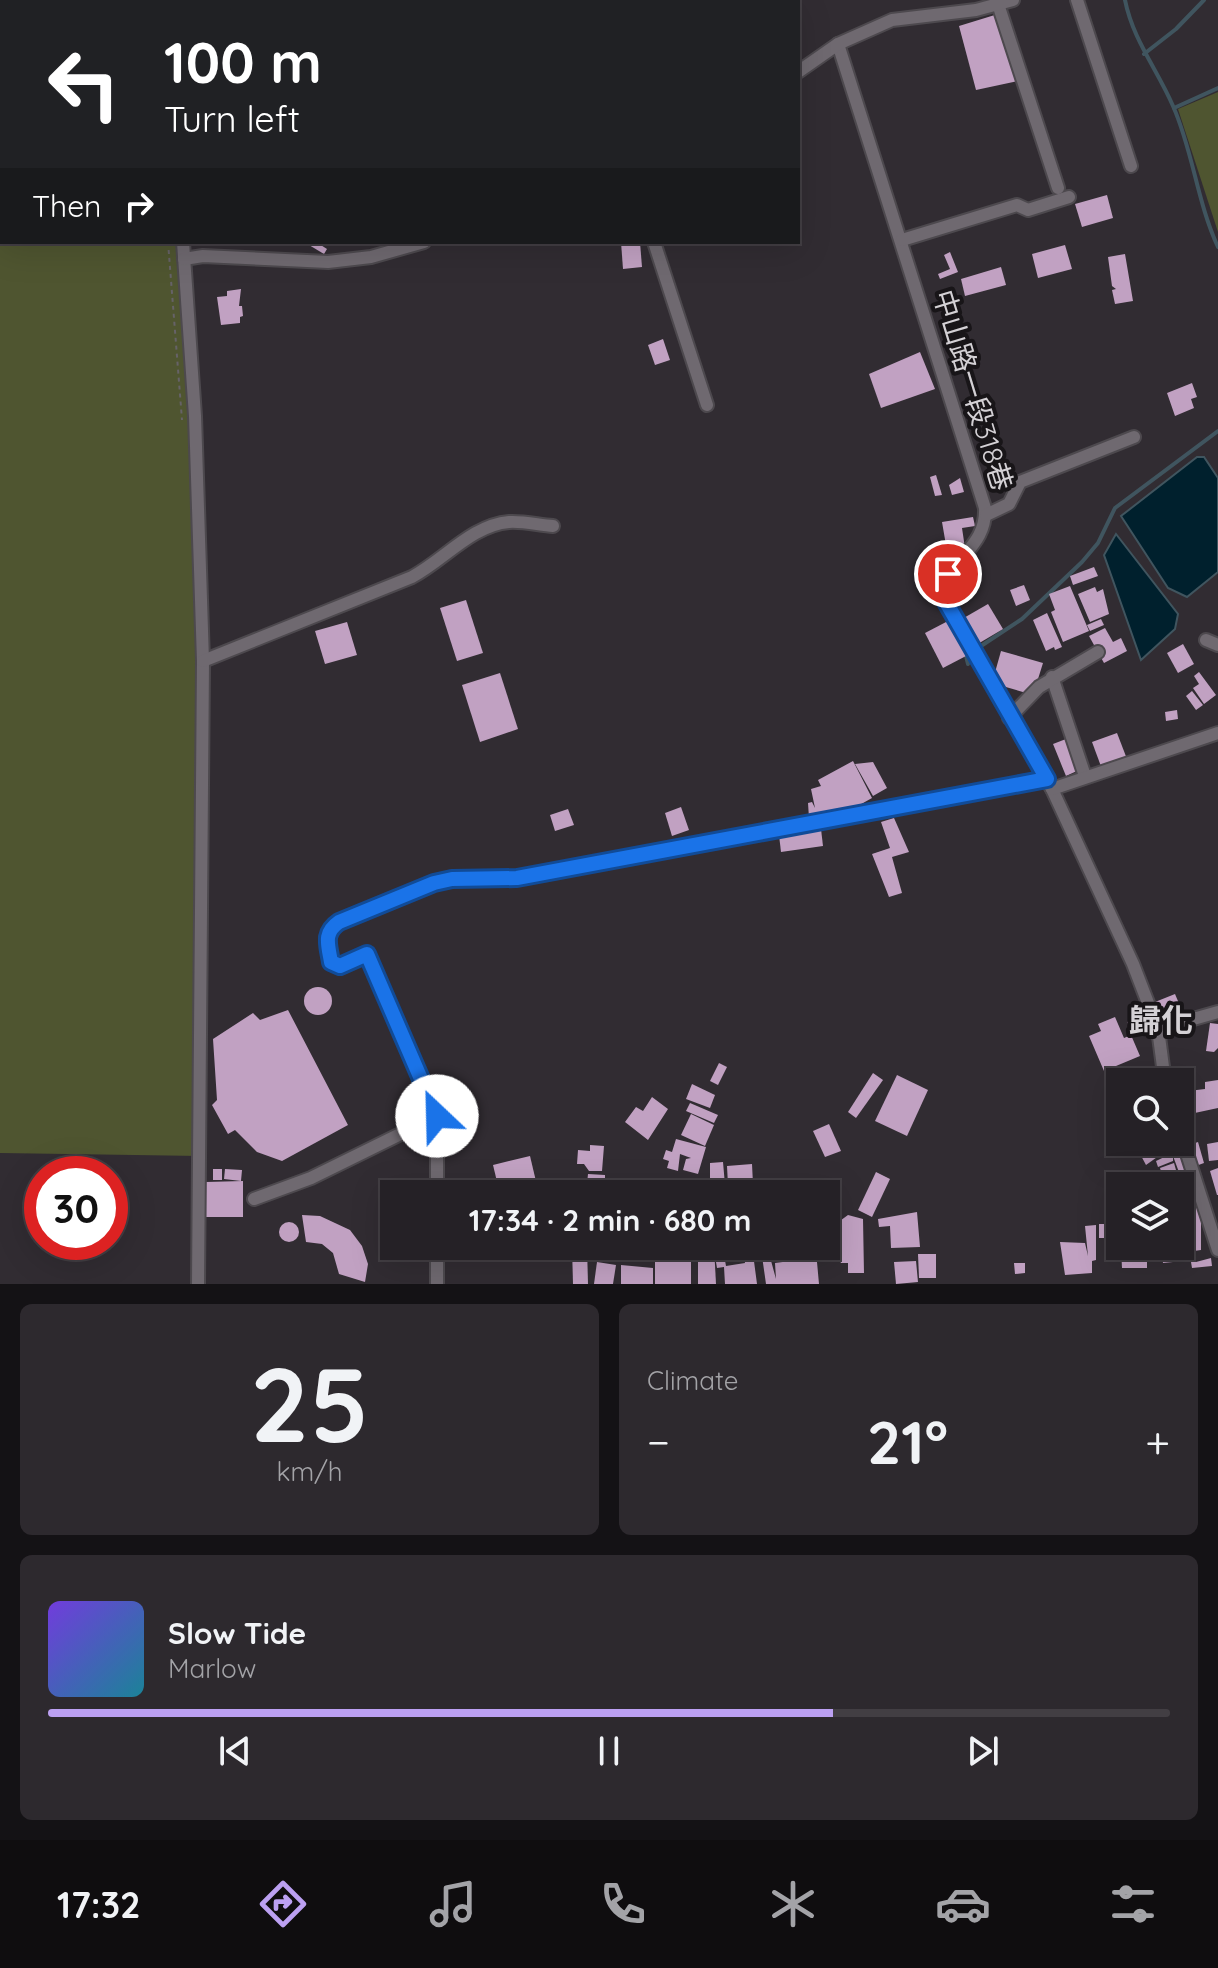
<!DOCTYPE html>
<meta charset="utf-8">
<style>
:root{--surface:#252126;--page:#2d292e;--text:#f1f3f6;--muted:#a3a3a7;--line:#423e43;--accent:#bca0f2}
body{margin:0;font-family:Quicksand,"Noto Sans TC",sans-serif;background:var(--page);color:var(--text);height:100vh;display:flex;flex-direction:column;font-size:30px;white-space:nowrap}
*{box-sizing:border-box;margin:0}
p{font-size:26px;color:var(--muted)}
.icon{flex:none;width:44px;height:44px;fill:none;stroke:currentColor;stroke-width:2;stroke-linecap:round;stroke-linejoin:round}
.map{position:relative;height:1284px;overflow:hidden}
.details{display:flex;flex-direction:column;gap:20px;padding:20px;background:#141215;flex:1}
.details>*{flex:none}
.banner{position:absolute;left:0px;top:0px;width:800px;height:244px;box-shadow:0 8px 32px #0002,0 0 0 2px var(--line);background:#202124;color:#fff;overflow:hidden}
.tools{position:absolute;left:1106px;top:1068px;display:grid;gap:16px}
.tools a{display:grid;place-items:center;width:88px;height:88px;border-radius:0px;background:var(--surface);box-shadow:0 8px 32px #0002,0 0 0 2px var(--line);font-size:40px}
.speed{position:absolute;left:24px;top:1156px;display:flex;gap:16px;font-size:40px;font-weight:700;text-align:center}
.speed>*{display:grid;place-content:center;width:104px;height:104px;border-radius:50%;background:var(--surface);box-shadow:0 8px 32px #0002,0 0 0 2px var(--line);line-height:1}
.speed .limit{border:12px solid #d22;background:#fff;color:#111}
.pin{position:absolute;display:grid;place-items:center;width:68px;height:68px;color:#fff;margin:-34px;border:4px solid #fff;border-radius:50%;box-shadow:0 2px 8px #0007}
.me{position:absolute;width:88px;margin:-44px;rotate:336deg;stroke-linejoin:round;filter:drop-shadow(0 0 6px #0008)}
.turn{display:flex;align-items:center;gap:28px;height:168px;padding:0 32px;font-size:36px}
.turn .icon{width:104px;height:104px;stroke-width:2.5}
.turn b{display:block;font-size:56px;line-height:68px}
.then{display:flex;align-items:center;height:76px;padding:0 32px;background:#0003;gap:16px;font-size:30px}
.big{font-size:60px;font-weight:700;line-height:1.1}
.details .card{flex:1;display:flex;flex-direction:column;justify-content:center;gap:12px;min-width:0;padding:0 28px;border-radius:12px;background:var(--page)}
.details .dial{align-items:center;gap:0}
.dial b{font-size:104px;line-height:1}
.song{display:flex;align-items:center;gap:24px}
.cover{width:96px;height:96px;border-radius:12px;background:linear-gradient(135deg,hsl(260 70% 55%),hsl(190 70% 35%))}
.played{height:8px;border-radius:4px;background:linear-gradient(90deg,var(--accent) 70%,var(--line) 70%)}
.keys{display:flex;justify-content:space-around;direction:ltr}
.heat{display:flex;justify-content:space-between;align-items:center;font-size:44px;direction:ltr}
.details .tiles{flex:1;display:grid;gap:20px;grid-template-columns:1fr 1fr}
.card:last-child{grid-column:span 2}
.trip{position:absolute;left:380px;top:1180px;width:460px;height:80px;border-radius:0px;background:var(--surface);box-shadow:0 8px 32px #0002,0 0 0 2px var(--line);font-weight:700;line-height:80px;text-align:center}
.menu{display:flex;height:128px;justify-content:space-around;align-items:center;background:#0f0d0f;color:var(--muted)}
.menu .icon{width:56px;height:56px}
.menu .selected{color:var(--accent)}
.menu b{font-size:36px;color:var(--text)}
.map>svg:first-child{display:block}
.green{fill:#4f5530}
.water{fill:#00202d;stroke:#40555f;stroke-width:2}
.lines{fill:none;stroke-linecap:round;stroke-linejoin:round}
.stream{stroke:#40555f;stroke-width:4}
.building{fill:#c1a1c2}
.minor-casing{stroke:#4d494e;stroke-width:16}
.path{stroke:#666267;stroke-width:2;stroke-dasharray:4 4;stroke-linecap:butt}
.minor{stroke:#6f6970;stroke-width:12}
.route-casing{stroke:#114b97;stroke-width:20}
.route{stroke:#1a73e8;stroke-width:14}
.labels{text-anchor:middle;stroke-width:8;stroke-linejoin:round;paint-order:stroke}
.street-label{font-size:28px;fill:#d4d1d5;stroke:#181518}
.quarter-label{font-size:32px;font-weight:bold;fill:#d4d1d5;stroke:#181518}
</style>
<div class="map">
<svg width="1218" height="1284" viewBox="0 0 1218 1284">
<rect width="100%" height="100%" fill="#312c32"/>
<g class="green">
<polygon points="0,0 152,0 2,2 2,242 177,242 195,416 201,1156 0,1153"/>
<polygon points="1218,92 1218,232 1178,109"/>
</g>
<g class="water">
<polygon points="1197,457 1204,457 1218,478 1218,572 1187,597 1168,588 1121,516"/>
<polygon points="1116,534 1178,614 1175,629 1141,660 1104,555"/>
</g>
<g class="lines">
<g class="stream">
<path d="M1125 0C1133 40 1157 69 1173 106 1193 151 1197 202 1218 247"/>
<polyline points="1144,54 1176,29 1204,0"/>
<polyline points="1174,108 1218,88"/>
<polyline points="981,646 1022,619 1082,562 1098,543 1115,508 1218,431"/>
<polyline points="966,656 968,664"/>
</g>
</g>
<g class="building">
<polygon points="998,14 1018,81 976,90 959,26"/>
<polygon points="1107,195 1113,218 1082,227 1075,204"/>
<polygon points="304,242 316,242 327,249 324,254"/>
<polygon points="621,242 640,242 642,267 623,269"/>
<polygon points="1065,245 1072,269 1038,278 1032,254"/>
<polygon points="950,252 958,272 940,279 938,274 950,269 944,255"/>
<polygon points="1125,254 1133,301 1115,304 1112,290 1116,289 1112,286 1108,257"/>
<polygon points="1001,267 1006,285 965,296 961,279"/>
<polygon points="241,289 239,306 242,306 243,316 240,317 240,323 221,325 217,297 227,296 227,291"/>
<polygon points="663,339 670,360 655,365 648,345"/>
<polygon points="920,352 935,389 881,408 869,374"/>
<polygon points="1192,383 1197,397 1191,399 1194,408 1175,416 1167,393"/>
<polygon points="936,475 942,495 935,496 930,477"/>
<polygon points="960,478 964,492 952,495 949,485"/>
<polygon points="973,517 975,526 962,528 965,548 947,551 942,522"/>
<polygon points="1094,567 1098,576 1073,585 1070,576"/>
<polygon points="1024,585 1030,600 1016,606 1010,590"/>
<polygon points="1070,586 1089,631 1063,642 1051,612 1055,610 1049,594"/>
<polygon points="1095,587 1097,592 1103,589 1109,614 1090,622 1078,594"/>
<polygon points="466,600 483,653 457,661 440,608"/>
<polygon points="988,604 1003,629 976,645 962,619"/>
<polygon points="1047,613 1062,647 1055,650 1054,647 1046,651 1033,620"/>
<polygon points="1101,619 1104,625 1090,631 1087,625"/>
<polygon points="948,621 966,656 943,668 925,633"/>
<polygon points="347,622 357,655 325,664 315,631"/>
<polygon points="1105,628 1113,642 1121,638 1127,651 1104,663 1089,636"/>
<polygon points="1183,644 1194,664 1178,673 1167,653"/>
<polygon points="1001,651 1043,663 1033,695 992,683"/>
<polygon points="1199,672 1216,695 1204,704 1193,688 1199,684 1194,676"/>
<polygon points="500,673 518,729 480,742 462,685"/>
<polygon points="1192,691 1203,705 1196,710 1186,696"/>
<polygon points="1177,710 1178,719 1166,721 1165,712"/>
<polygon points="1117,733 1127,759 1102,769 1092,742"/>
<polygon points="1066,739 1079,770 1066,776 1053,744"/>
<polygon points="853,761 872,798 838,817 809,818 808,803 812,802 815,808 811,789 821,786 818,780"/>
<polygon points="873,762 887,788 873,796 855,764"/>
<polygon points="681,807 689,830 672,836 665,813"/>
<polygon points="568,809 574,825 555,831 550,815"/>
<polygon points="894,818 909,852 892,857 902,893 889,897 872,854 890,848 881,822"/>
<polygon points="821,829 823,846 781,852 779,835"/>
<circle cx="318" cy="1001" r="14"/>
<polygon points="1175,994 1183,1013 1157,1024 1150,1004"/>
<polygon points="288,1010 348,1125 282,1161 257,1152 235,1130 228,1134 212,1105 217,1100 213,1039 253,1013 260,1020"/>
<polygon points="1115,1017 1124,1038 1131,1035 1140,1056 1104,1071 1089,1036 1101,1031 1098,1024"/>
<polygon points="1140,1018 1143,1027 1130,1031 1127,1022"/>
<polygon points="1210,1023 1218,1024 1218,1048 1214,1052 1206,1051"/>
<polygon points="719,1063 727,1067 718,1085 710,1081"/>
<polygon points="873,1073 883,1080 856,1118 848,1112"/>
<polygon points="897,1075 928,1090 907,1136 875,1121"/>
<polygon points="1218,1080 1218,1108 1190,1114 1190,1119 1183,1120 1180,1092 1205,1089 1205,1082"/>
<polygon points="692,1084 715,1095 710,1108 686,1099"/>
<polygon points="652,1097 668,1109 648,1140 625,1122 636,1107 643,1111"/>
<polygon points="690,1103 718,1115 714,1123 686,1111"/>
<polygon points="691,1114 714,1125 705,1146 681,1135"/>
<polygon points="829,1124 841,1151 825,1157 813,1131"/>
<polygon points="676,1139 706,1147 698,1174 683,1170 686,1159 691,1158 680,1154 678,1171 667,1168 669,1161 663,1159 666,1150 672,1152"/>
<polygon points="1153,1142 1162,1142 1167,1150 1146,1165 1138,1150"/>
<polygon points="1198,1142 1204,1163 1193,1167 1187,1146"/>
<polygon points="1218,1142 1218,1160 1209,1161 1207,1144"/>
<polygon points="590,1145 604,1146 602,1171 589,1171 584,1164 577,1164 578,1150 590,1151"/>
<polygon points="1181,1149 1187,1173 1180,1175 1173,1156 1173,1161 1158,1167 1156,1161"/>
<polygon points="530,1156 539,1194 500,1194 493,1165"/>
<polygon points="723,1162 725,1185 728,1185 727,1166 752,1164 753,1184 761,1183 762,1194 710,1194 710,1163"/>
<polygon points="1174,1163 1178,1177 1164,1181 1160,1168"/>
<polygon points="1218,1168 1218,1195 1217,1195 1210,1171"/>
<rect x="213" y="1169" width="9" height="11"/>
<polygon points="225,1169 242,1170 241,1181 224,1179"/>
<polygon points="876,1172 890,1179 872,1217 858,1210"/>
<polygon points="1138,1173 1142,1182 1126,1186 1123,1178"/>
<polygon points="588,1174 605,1175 605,1180 599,1179 599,1189 604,1189 604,1194 586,1194"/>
<polygon points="1189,1180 1191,1196 1180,1197 1180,1186 1164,1186 1163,1183"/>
<polygon points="243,1181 243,1217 206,1217 206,1182"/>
<polygon points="813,1181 821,1190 817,1194 798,1194"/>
<polygon points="1201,1205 1201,1250 1194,1251 1196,1262 1211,1258 1212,1266 1192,1268 1191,1262 1176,1262 1173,1246 1180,1246 1180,1237 1185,1237 1184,1207"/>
<polygon points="1120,1209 1120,1227 1111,1228 1109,1213"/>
<polygon points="917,1212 920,1247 891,1248 890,1226 879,1227 878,1219"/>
<polygon points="302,1215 320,1216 350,1230 362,1246 368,1264 365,1282 339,1274 333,1253 322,1244 306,1242"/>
<polygon points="848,1215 863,1219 864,1273 848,1273 848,1263 841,1263 829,1238 833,1226"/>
<circle cx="289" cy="1232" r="10"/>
<rect x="1099" y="1224" width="10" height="14"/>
<polygon points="1096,1225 1096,1260 1092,1261 1092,1273 1065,1275 1060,1242 1085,1243 1088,1256 1085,1226"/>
<polygon points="572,1246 587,1246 588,1284 573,1284"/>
<polygon points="597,1246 622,1246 621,1261 596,1259"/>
<rect x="655" y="1246" width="36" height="38"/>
<polygon points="698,1246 714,1246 716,1284 698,1284"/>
<polygon points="742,1246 752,1246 757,1284 725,1284 724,1267 717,1268 715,1256 724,1255 726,1266 745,1263"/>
<rect x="777" y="1246" width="40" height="4"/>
<polygon points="1161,1246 1172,1246 1173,1262 1163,1263"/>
<polygon points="1147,1248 1147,1268 1122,1268 1121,1249"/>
<polygon points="816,1251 819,1284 766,1284 762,1256 770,1257 776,1279 775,1263 798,1260 797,1253"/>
<polygon points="918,1254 936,1254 936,1278 919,1278"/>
<polygon points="916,1261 918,1282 896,1284 894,1262"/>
<polygon points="597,1262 616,1265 613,1284 594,1284"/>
<polygon points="1014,1263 1025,1263 1025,1273 1015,1274"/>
<polygon points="621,1265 653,1268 653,1284 621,1284"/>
</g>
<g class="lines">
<g class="minor-casing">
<g id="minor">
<polyline points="160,0 160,2"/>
<polyline points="704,0 704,2"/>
<polyline points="1077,0 1131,166"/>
<polyline points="998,4 1058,188"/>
<path d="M838 44 985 508C987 552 941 559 946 602L1052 789 1133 964 1158 1029 1165 1082"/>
<polyline points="798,72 838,44 892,20 976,10 1013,0"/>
<polyline points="902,240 1017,205 1028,210 1069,197"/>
<polyline points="183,242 195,416 203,661 198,1284"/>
<polyline points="654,242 707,405"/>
<polyline points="184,259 203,256 328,262 371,257 424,242"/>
<polyline points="986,515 1009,504 1020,482 1134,437"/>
<polyline points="1206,640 1218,645"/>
<path d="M203 661 412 577C444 560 472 525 509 522 523 521 539 525 553 526"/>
<polyline points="1052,677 1085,776"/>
<polyline points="1009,718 1039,687 1098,652"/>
<polyline points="1052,789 1218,733"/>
<polyline points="1158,1029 1218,1012"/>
<polyline points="437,1116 437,1194"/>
<polyline points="1180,1132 1218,1250"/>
<polyline points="254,1199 311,1178 437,1116 367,954 340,966 331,962 326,938 339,922 434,883 452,879 517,878 1047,779"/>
<polyline points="437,1246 437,1284"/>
</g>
</g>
<g class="path">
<polyline points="143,0 143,2"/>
<polyline points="168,242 182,420"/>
</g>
<use href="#minor" class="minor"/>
</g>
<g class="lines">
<g class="route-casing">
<path id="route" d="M437 1116 367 954 340 966 331 962C328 944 323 933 339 922L434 883 452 879 517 878 1047 779 946 602 944 587 948 574"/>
</g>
<use href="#route" class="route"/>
</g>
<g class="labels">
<g class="street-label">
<text transform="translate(973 390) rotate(73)" y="10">中山路一段318巷</text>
</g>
<g class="quarter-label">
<text x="1161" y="1032">歸化</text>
</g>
</g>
</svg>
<div class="tools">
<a><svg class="icon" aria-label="search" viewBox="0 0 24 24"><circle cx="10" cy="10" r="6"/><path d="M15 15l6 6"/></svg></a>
<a><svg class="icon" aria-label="layers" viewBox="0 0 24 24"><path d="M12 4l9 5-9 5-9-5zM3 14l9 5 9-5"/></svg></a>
</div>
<div class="speed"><div class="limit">30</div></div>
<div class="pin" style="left:948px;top:574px;background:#d93025"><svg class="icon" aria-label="arrive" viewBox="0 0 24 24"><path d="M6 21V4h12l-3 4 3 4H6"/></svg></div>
<svg class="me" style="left:437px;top:1116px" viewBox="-20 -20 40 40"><circle r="19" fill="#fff"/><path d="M0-13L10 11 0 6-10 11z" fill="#1a73e8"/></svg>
<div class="trip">17:34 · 2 min · 680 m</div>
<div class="banner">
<div class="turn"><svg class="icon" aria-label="left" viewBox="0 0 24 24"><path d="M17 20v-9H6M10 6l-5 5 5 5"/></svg><div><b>100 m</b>Turn left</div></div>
<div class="then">Then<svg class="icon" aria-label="right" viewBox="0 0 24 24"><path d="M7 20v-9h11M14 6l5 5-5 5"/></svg></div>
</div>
</div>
<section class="details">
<div class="tiles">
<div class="card dial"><b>25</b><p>km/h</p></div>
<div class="card"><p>Climate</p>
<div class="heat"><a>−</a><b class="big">21°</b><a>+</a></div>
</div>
<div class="card">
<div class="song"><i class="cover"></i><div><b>Slow Tide</b><p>Marlow</p></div></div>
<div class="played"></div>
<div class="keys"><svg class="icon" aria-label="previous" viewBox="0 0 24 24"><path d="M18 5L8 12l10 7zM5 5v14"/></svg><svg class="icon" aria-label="pause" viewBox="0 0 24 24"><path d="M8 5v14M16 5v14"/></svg><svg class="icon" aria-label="next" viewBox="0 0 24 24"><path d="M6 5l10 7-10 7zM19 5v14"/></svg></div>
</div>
</div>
</section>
<nav class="menu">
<b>17:32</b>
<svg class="icon selected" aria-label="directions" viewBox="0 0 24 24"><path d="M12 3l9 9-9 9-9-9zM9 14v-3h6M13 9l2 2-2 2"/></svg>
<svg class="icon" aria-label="music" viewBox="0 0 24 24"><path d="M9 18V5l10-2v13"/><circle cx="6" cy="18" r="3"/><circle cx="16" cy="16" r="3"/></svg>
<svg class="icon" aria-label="phone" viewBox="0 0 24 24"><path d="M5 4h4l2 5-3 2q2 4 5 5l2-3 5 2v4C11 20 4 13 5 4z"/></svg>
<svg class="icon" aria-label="climate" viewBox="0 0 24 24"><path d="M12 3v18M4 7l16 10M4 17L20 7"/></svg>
<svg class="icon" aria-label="car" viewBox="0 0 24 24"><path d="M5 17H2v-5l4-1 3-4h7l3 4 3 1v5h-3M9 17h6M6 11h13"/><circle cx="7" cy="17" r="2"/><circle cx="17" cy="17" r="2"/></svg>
<svg class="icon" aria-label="filters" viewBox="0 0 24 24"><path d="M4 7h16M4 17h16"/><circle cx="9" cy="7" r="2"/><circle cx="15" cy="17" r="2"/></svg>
</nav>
